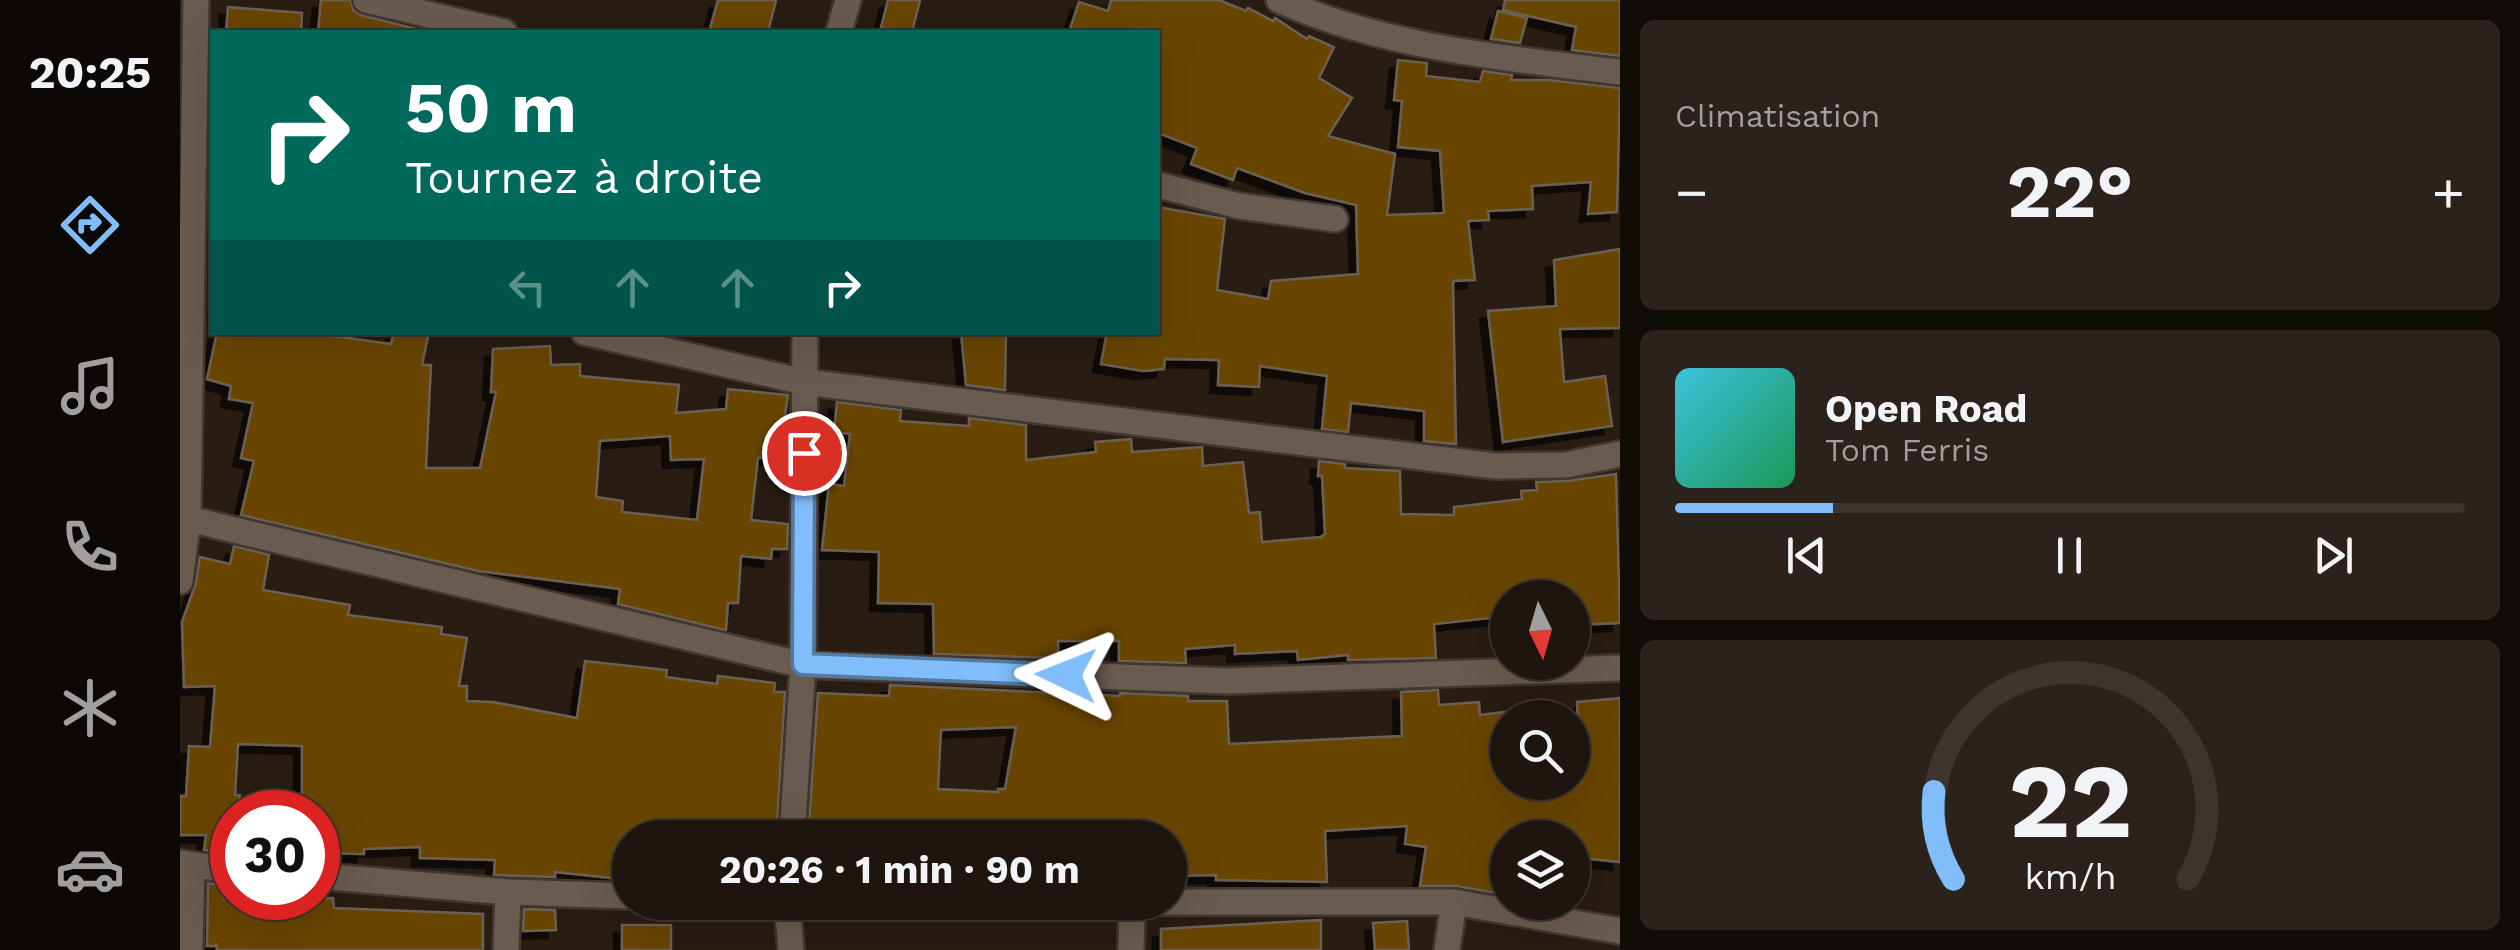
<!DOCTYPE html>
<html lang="fr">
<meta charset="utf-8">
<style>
:root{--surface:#1e150e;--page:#2b221c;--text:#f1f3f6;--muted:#a19f9e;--line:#3c342e;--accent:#80bdfa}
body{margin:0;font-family:"Work Sans",sans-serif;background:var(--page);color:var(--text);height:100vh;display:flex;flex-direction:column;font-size:38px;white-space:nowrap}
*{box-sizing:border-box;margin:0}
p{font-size:32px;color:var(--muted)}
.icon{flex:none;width:55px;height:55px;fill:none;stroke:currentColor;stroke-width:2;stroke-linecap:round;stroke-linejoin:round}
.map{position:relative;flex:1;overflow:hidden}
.panel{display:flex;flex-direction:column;gap:20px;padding:20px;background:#100c08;width:900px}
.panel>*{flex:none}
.top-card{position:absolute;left:30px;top:30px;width:950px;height:305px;border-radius:0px;box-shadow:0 10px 40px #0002,0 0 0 2px var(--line);background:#00695c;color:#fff;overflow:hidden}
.needle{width:65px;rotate:175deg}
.controls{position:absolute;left:1310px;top:580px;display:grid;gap:20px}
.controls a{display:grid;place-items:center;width:100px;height:100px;border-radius:50%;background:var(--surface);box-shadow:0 10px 40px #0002,0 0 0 2px var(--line);font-size:50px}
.speed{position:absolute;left:30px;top:790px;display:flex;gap:20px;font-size:50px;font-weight:700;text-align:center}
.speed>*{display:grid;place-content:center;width:130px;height:130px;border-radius:50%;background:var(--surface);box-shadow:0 10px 40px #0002,0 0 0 2px var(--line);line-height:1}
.speed .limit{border:15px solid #d22;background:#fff;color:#111}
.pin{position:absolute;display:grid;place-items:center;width:85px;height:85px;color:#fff;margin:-42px;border:5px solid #fff;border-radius:50%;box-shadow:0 2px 10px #0007}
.me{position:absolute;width:110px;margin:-55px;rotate:272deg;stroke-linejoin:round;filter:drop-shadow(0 0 8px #0008)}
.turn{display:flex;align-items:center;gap:35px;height:210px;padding:0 30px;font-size:45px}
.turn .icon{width:130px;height:130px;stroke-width:2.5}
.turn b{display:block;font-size:70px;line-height:85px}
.lanes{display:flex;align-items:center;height:95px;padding:0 30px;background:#0003;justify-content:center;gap:50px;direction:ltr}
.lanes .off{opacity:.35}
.big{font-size:75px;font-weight:700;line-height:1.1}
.panel .widget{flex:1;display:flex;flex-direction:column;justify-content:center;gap:15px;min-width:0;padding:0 35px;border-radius:15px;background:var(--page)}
.panel .dial{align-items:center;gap:0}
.dial svg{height:260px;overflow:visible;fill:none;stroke:var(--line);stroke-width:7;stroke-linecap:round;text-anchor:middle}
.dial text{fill:var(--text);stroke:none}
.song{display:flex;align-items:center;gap:30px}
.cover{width:120px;height:120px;border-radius:15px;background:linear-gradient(135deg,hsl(190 70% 55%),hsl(150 70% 35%))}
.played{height:10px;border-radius:5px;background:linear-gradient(90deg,var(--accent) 20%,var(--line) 20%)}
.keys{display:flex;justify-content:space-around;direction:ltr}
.heat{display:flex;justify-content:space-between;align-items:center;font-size:55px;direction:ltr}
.trip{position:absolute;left:432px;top:820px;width:575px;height:100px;border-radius:50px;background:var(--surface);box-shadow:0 10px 40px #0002,0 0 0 2px var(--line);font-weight:700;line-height:100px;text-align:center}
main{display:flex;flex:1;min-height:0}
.tabs{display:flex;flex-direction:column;width:180px;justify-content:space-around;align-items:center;background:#0c0806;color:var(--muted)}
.tabs .icon{width:70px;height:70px}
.tabs .selected{color:var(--accent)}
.tabs b{font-size:45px;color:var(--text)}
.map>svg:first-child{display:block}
.building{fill:#674501;stroke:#6c6153;stroke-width:2.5;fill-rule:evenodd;filter:url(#shadow)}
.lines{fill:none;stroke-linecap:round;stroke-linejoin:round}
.street-casing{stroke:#413731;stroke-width:30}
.street{stroke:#6a5b50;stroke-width:25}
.route-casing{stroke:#537ba2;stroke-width:25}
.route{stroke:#80bdfa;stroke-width:18}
</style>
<main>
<nav class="tabs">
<b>20:25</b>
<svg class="icon selected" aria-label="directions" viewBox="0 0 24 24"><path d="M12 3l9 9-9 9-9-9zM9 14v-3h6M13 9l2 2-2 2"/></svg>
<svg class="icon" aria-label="music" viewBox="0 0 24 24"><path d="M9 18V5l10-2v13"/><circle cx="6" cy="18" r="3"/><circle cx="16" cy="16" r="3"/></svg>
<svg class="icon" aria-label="phone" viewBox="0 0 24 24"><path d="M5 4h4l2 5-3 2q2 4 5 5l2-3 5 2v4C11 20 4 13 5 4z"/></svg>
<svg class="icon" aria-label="climate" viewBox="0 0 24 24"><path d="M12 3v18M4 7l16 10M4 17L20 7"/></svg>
<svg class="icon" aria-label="car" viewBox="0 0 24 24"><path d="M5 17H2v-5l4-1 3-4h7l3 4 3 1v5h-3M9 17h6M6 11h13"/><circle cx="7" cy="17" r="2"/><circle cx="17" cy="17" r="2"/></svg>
</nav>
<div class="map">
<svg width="1440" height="950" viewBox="0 0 1440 950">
<defs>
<filter id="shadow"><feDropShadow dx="-8" dy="8" stdDeviation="0" flood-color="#0009"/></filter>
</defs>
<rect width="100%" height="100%" fill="#281c13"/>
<g class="building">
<polygon points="141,0 170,0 174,11 181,15 248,32 138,32"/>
<polygon points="538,0 596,0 588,32 529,32"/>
<polygon points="708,0 740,0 732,32 700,32"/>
<polygon points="931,0 1039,0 1066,11 1068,8 1093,21 1095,18 1127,39 1129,36 1154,47 1139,78 1172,98 1148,136 1215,154 1207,215 1264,213 1260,151 1218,147 1222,101 1214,100 1218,60 1247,63 1246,76 1300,82 1303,71 1332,75 1331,80 1370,80 1440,88 1437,212 1408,214 1411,182 1352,186 1353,209 1308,211 1309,220 1288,221 1295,280 1273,281 1276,444 1244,441 1244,411 1171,403 1168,432 1142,429 1147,376 1080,366 1079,387 1038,385 1039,360 985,359 984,369 963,371 921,364 927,332 978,332 978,207 1045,219 1037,290 1088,299 1091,281 1178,274 1176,205 1125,193 1057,168 1053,180 1011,164 1017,148 978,133 978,32 889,32 899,2 928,11"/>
<polygon points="1325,0 1440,0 1440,56 1392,50 1396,27 1323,10"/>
<polygon points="48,7 122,13 121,32 46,32"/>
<polygon points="1318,11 1347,18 1340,43 1311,39"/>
<polygon points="1440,249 1440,328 1380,329 1384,382 1425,376 1432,426 1323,442 1308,311 1376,306 1374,260"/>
<path d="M37 332H125L211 344 214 332H249L242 365H251L246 468H300L316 392H311L313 349 370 346 371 365 400 364V376L499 385 496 413 546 409 548 389 608 395 603 428 605 455 578 458 571 520 608 524 607 549H592L591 559 561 556 558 603H548L546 630H544L438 604 440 589 298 571 61 515 74 461 61 458 73 403 49 399 51 386 27 379ZM490 436 491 460 524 459 517 520 442 512 443 501 416 497 420 441Z"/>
<polygon points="781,332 826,332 825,390 786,385"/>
<polygon points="657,402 721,410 720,421 789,426 789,418 846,425 846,460 916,452 915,442 951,439 952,452 1022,447 1023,466 1063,462 1069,513 1080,512 1082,542 1141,537 1145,534 1142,476 1138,476 1139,461 1165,464 1165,468 1220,471 1221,514 1274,515 1274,507 1342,499 1341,491 1357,490 1356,482 1387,481 1436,474 1440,623 1394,625 1392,598 1328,598 1328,616 1254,624 1256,658 1168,660 1168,655 1118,660 1117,651 1055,654 1055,645 1005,649 1006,663 939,661 939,641 878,641 878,658 754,654 753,604 698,603 699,552 642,550 649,484 664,486 670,434 654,432"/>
<polygon points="54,546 89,555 83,590 170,605 168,615 262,627 261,634 287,638 279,686 287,686 287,701 313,702 397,718 405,661 487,670 486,677 537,684 538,676 595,683 594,692 605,692 596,838 494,838 465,831 465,838 450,838 450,880 375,872 375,877 314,875 315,860 240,858 240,847 184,849 184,854 138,853 138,812 122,812 122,746 58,744 55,795 60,795 57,812 52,812 51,853 24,850 26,835 0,835 0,796 6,796 9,746 30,747 35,686 4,687 2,622 16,583 20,557 50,564"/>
<path d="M710 685 940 696V693L1008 696V701H1047L1049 744 1222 736 1221 692 1258 690 1259 705 1299 702 1300 715 1324 712 1327 782H1401L1397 702 1440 698V862L1392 857V838H1328V895L1276 886H1240L1246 847 1225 844 1227 826 1145 831 1147 882 1036 880V875L990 876V837L628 838 638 693 709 696ZM836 727 825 789H818V792L758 789 761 730Z"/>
<polygon points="28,883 46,886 44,899 153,898 154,908 303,914 303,950 37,950 36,943 36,946 27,946"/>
<polygon points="344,909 375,910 376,930 343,931"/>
<polygon points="1141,920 1141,950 981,950 981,929"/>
<polygon points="1227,921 1229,950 1195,950 1193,923"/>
<rect x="442" y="925" width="49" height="25"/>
</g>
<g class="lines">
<g class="street-casing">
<g id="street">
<polyline points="186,0 324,32"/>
<path d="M1099 0C1207 48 1324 58 1440 72"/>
<polyline points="659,32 668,0"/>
<polyline points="978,185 1059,206 1155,219"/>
<polyline points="404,332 624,382 1315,466 1386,465 1440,454"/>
<polyline points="0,517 623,665 1047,681 1440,668"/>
<polyline points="0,581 8,519 16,0"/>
<polyline points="612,838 623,665 625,332"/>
<polyline points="0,863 52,870"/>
<polyline points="138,876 328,892 450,896"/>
<polyline points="10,950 12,866"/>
<polyline points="326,950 328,892"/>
<polyline points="611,950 607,902 1274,902 1440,931"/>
<polyline points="951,950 952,905"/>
<polyline points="1267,950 1274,902"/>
</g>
</g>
<use href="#street" class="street"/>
</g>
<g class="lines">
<g class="route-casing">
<polyline id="route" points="624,453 623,664 886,675"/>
</g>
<use href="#route" class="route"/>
</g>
</svg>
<div class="controls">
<a><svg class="needle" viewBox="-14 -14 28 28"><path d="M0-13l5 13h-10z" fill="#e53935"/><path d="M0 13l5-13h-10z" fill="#a19f9e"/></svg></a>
<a><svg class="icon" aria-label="search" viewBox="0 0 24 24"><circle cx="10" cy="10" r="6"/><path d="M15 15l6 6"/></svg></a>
<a><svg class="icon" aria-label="layers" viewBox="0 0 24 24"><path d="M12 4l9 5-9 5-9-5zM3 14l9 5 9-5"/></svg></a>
</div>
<div class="speed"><div class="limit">30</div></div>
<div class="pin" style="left:624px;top:453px;background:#d93025"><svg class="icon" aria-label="arrive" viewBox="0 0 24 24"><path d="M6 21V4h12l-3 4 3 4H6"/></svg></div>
<svg class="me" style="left:886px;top:675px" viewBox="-20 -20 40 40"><path d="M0-17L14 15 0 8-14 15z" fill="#80bdfa" stroke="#fff" stroke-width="4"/></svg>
<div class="trip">20:26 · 1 min · 90 m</div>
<div class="top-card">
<div class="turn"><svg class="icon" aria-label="right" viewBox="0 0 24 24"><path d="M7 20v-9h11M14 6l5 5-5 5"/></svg><div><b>50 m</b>Tournez à droite</div></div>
<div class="lanes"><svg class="icon off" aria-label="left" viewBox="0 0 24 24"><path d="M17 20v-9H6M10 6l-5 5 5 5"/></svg><svg class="icon off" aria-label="ahead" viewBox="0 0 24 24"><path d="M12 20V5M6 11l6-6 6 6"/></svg><svg class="icon off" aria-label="ahead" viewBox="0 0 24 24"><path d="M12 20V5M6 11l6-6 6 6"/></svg><svg class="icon" aria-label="right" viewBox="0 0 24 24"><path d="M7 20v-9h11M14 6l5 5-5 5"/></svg></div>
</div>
</div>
<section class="panel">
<div class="widget"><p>Climatisation</p>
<div class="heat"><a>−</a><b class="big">22°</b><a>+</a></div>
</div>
<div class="widget">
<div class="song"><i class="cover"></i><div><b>Open Road</b><p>Tom Ferris</p></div></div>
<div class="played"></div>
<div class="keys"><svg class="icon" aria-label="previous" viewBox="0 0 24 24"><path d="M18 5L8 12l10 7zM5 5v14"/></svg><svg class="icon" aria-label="pause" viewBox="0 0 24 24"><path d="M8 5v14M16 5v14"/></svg><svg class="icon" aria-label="next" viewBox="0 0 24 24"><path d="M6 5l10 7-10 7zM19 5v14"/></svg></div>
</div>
<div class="widget dial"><svg viewBox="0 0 100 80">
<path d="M14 69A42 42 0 1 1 86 69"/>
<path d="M14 69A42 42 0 0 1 8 42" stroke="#80bdfa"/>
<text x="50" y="56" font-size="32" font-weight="700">22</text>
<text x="50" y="72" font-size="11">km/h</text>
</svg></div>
</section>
</main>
